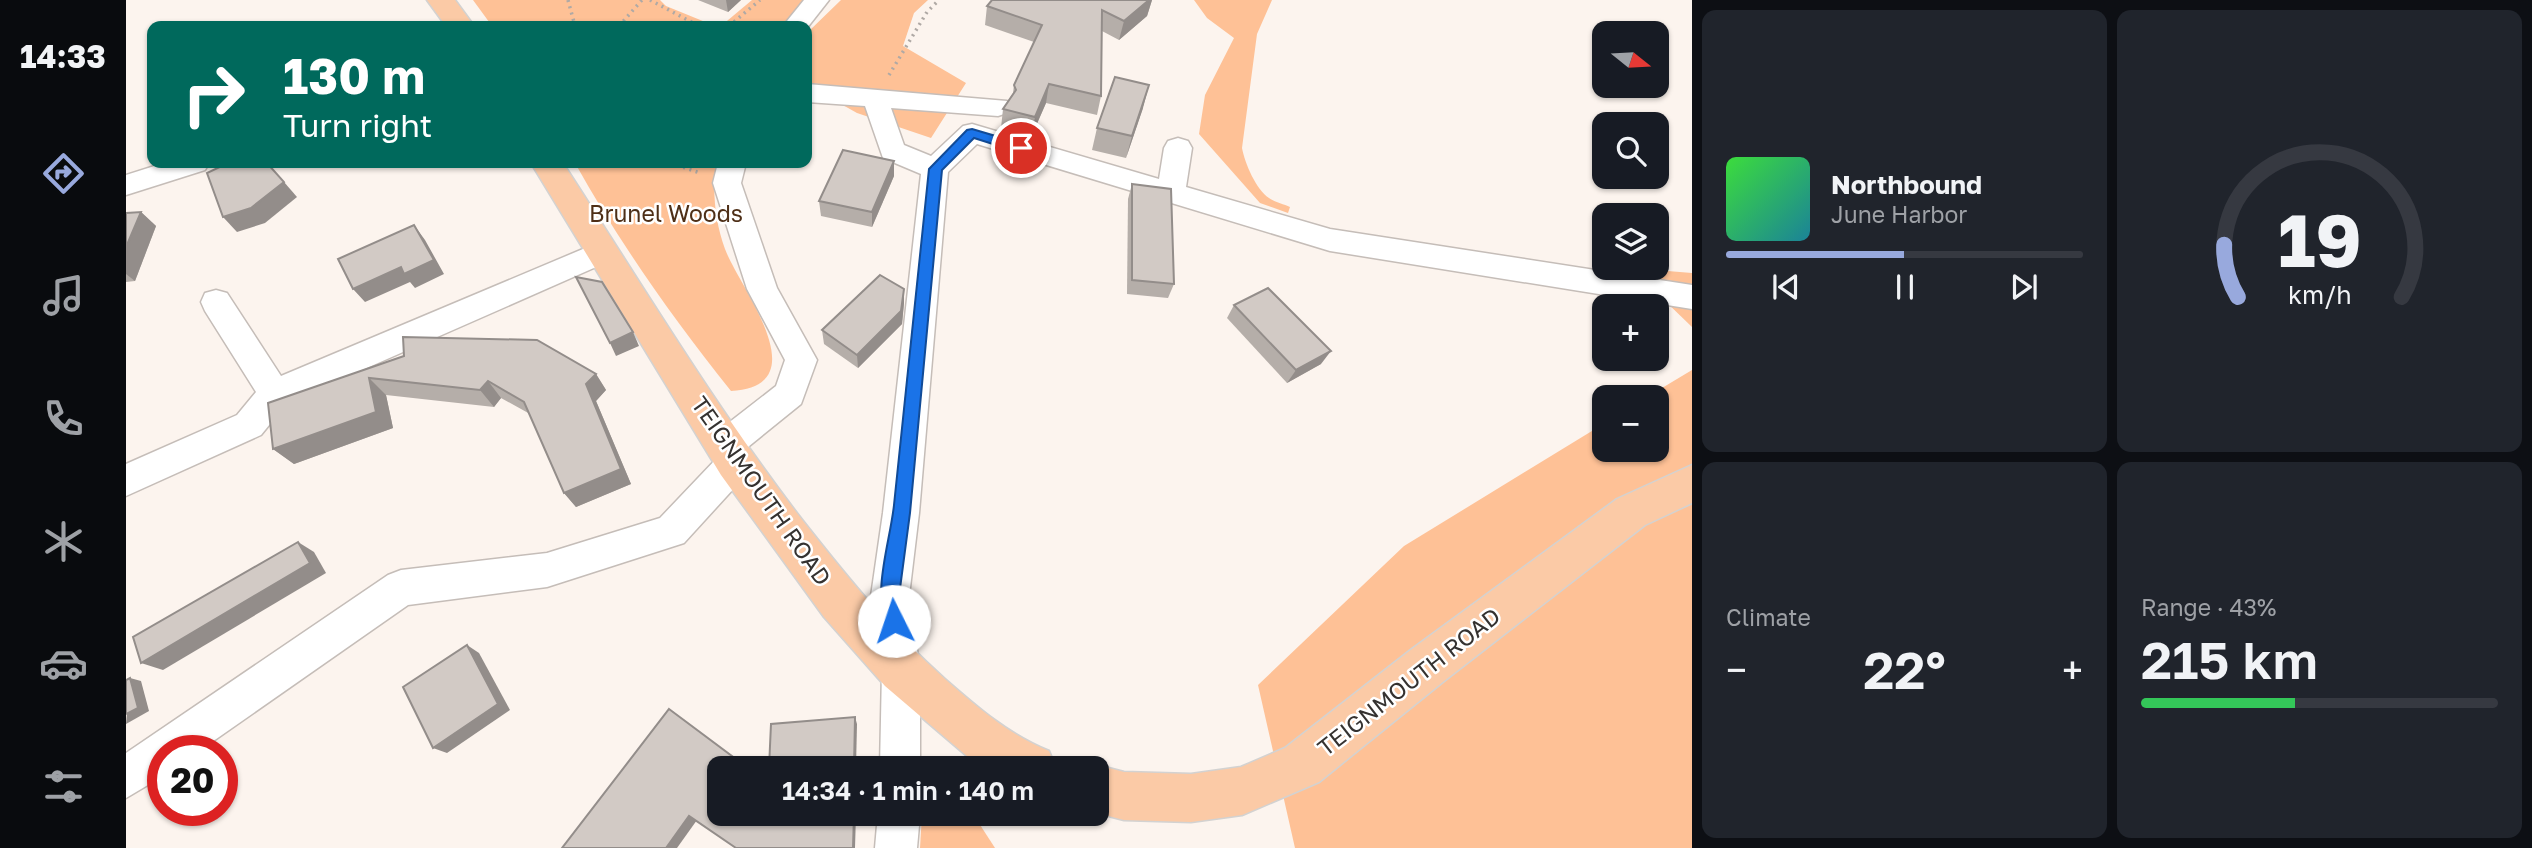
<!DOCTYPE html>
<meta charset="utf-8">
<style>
:root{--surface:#171b24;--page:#20242c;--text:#f1f3f6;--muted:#9ea1a6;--line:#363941;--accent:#98a9dd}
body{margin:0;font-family:"Golos Text",sans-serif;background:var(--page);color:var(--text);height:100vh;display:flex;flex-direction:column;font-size:26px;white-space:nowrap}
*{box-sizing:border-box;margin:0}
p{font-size:23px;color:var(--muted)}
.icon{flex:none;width:38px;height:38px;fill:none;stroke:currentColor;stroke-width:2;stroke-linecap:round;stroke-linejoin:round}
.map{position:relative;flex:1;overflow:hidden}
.drawer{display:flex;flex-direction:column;gap:10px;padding:10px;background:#0d0f14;width:840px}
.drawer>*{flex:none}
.top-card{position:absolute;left:21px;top:21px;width:665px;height:147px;border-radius:14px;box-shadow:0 2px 5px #0004;background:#00695c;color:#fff;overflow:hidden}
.needle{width:46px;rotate:108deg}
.fabs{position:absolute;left:1466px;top:21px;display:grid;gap:14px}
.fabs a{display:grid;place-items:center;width:77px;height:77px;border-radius:14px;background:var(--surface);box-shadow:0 2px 5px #0004;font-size:35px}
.speed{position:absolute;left:21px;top:735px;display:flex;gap:14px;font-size:35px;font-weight:700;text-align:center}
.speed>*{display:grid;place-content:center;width:91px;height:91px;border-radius:50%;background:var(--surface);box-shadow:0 2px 5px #0004;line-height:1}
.speed .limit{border:10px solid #d22;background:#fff;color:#111}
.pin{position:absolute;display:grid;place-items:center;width:60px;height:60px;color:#fff;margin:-30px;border:4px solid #fff;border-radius:50%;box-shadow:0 2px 7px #0007}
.me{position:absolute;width:77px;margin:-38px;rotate:356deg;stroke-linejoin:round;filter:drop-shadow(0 0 5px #0008)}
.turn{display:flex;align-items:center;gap:24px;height:147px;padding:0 21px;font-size:32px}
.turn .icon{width:91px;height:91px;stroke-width:2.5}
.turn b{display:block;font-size:49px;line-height:60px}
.big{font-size:52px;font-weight:600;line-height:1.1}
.drawer .widget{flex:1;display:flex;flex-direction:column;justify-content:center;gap:10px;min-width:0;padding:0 24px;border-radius:14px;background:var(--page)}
.drawer .dial{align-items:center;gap:0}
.dial svg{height:182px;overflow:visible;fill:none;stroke:var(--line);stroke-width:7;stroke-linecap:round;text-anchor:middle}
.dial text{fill:var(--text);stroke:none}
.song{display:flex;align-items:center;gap:21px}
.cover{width:84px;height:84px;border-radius:10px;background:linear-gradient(135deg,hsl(120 70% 55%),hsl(190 70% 35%))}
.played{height:7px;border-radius:4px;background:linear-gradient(90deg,var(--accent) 50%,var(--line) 50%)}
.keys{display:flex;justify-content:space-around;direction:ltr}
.heat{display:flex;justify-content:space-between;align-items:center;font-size:38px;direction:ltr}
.charge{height:10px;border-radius:5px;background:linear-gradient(90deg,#34c759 43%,var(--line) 0)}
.drawer .tiles{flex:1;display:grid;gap:10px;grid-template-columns:repeat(2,1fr)}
.trip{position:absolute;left:581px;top:756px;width:402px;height:70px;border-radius:14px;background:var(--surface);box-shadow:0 2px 5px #0004;font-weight:600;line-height:70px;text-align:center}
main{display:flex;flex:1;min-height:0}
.dock{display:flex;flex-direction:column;width:126px;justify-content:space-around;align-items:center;background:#090b0e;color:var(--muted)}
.dock .icon{width:49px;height:49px}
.dock .on{color:var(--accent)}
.dock b{font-size:32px;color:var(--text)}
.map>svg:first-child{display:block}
.green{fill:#fec196}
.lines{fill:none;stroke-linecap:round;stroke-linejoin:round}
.minor-casing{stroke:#c5bdb8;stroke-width:3}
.major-casing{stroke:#d3d2d1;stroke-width:3}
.path{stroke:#afa9a5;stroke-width:3.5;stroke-dasharray:2 4.5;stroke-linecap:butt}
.minor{fill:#fff;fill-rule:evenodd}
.major{fill:#fbcaa6;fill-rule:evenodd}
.wall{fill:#b5aea9}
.shaded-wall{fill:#938d8a}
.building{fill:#d2cac5;stroke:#938d8a;stroke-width:2}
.route{fill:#1a73e8;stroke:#114b97;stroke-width:2}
.labels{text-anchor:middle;stroke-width:5;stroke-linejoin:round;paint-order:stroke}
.park-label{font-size:23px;fill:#4e2f17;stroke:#fff}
.street-label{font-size:23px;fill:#353230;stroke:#fff}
</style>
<main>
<nav class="dock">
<b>14:33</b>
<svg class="icon on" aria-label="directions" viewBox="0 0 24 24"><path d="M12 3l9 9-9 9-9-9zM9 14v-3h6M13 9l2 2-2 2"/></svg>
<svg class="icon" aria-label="music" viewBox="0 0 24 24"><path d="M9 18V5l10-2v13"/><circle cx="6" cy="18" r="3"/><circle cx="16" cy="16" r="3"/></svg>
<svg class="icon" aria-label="phone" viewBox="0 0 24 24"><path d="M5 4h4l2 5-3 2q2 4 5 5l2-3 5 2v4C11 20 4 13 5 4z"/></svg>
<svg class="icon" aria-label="climate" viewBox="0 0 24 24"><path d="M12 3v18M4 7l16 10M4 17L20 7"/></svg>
<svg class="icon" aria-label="car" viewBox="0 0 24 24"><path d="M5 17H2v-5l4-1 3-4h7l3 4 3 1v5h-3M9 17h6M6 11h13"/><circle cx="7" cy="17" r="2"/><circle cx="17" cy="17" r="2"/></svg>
<svg class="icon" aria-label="filters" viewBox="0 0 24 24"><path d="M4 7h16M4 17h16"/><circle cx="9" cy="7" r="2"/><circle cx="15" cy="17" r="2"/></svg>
</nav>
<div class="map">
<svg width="1566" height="848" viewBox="0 0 1566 848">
<rect width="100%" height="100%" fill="#fcf4ee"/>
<g class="green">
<polygon points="347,0 534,0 540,6 589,26 366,26"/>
<polygon points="626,0 681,0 660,26 595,26"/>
<polygon points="715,0 802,0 788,13 777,46 840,83 805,138 731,113 681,85 681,33"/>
<path d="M1068 0H1146L1131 34 1116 148C1119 164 1130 189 1143 198 1149 202 1158 204 1164 207L1162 213 1134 203 1073 134 1079 95 1108 38 1081 18Z"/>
<path d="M449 163H590C586 191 589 222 599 249 613 287 694 386 605 391 546 317 495 245 449 163Z"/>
<polygon points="1505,268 1566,273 1566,327"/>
<polygon points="1566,370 1566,848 1169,848 1132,685 1278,546 1479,423 1479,450 1531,450 1531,397 1521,397"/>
<polygon points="796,814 847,814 869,848 794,848"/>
</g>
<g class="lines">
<g class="minor-casing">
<g id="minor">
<polygon points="678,0 703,0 681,28 657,26"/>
<polygon points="681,84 881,101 885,107 881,113 872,116 765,108 778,145 805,156 837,126 846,124 1033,179 1038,148 1042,141 1052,138 1062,141 1066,148 1060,187 1204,229 1566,285 1566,309 1204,251 851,144 822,172 793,513 783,596 794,670 794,768 754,768 756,670 745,596 757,513 795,174 757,158 739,106 681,102"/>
<polygon points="38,163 83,163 79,170 0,195 0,175"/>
<polygon points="592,163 620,163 615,183 651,288 691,360 675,404 617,451 621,452 626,463 621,474 558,543 421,587 282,605 73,751 37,751 37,776 0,798 0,753 262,575 275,570 421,553 534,518 592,457 587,455 582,445 587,435 650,386 659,360 621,289 587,183"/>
<polygon points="476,241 486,244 491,252 486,260 161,403 135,435 0,496 0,464 111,415 130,392 79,311 75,302 79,293 90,290 101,293 155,376"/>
<polygon points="752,814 794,814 791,848 749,848"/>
</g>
</g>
<g class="major-casing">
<g id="major">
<polygon points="301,0 329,0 348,26 320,26"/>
<path d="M405 163H437C515 283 589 407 677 521 721 577 765 631 819 679 851 707 883 735 923 751L930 768H855L759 686 698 617 595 475Z"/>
<polygon points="1566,465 1566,503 1519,525 1318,681 1193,782 1116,815 1065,822 998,820 971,813 971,768 963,768 971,765 998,772 1065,774 1115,767 1159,748 1286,649 1491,499"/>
</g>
</g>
<g class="path">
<polyline points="442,0 449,26"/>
<polyline points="524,0 573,26"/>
<polyline points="493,26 516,0"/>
<polyline points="603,26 634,0"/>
<polyline points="763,75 801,12 813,0"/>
<polyline points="545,163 574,173"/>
</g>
<use href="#minor" class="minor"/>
<use href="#major" class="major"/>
</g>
<g class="wall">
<polygon points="572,0 615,0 602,12"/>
<polygon points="866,0 1026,0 1021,16 993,40 976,31 975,96 971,115 920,103 906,135 875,128 877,109 887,93 888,85 908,42 859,25 861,6"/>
<polygon points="1017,108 1000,158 966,150 971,128"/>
<polygon points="768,161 768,176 746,227 695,216 693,201"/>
<polygon points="1006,184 1048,284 1042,298 1001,294 1002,199"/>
<polygon points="15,212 30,226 9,281 0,282 0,213"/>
<polygon points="778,289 778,303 776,324 732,368 698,344 696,330"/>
<polygon points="1108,305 1195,364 1161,383 1101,318"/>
<polygon points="278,356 470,374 480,390 470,401 505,484 450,507 438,493 404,414 375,398 368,407 260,395 267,428 168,464 147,449 142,403"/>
</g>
<g class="shaded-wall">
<polygon points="600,0 615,0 602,12"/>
<polygon points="1023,0 1026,0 1021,16 993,40 998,21"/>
<polygon points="923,84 920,103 906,135 909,117"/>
<polygon points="1023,85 1017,108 1000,158 1006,136"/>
<polygon points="768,161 768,176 746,227 746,212"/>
<polygon points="158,182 171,197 139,223 111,232 97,217"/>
<polygon points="15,212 30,226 9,281 0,274 0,247"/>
<polygon points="288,225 299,240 318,274 289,288 284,282 239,302 227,289 275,267"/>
<polygon points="778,289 778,303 776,324 732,368 731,355"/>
<polygon points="507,332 513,346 490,356 484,343"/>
<polygon points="1205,351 1195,364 1161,383 1170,370"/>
<polygon points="470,374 480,390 470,401 505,484 450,507 438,493 460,384"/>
<polygon points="243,378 260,395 267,428 168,464 147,449"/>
<polygon points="362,381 375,398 368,407 354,390"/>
<polygon points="172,542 188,552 200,573 37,670 15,663"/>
<polygon points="341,645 353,653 384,710 321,753 307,748"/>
<polygon points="4,678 15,681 23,711 0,724"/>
<polygon points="729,717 731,724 730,768 728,768"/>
<polygon points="728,814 730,814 729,848 727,848"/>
<polygon points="563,816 571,820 551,848 540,848"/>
</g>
<g class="building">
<polygon points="866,0 1023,0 998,21 976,10 975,96 923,84 909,117 877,109 890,90 888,85 916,25 861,6"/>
<polygon points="989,77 1023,85 1006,136 971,128"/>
<polygon points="717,150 768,161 746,212 693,201"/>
<polygon points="102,163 141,163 158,182 125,208 97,217 81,173"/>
<polygon points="1006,184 1045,189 1048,284 1006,280"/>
<polygon points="15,212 0,247 0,213"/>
<polygon points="288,225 308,260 278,274 275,267 227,289 212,259"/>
<polygon points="754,275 778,289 775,311 731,355 696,330"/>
<polygon points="450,277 476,282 507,332 484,343"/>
<polygon points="1142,288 1205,351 1170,370 1108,305"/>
<polygon points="277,337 411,340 470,374 460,384 495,469 438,493 398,402 362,381 354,390 243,378 250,412 147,449 142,403 278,356"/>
<polygon points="172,542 184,563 15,663 7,637"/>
<polygon points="341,645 372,704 307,748 277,687"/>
<polygon points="4,678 12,708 0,714 0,680"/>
<polygon points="543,709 622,768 593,768 593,814 728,814 727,848 610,848 563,816 540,848 436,848"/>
<polygon points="729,717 728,768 643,768 645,724"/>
</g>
<path class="route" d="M846 129 900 145 902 148 895 153 848 138 816 170 784 513 773 596 777 621 774 627 768 629 761 627C746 591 764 543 768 505 779 393 791 281 803 169L841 130Z"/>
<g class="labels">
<g class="park-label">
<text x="540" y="222">Brunel Woods</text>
</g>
<g class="street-label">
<text transform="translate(635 491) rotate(55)" y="8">TEIGNMOUTH ROAD</text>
<text transform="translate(1283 682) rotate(-38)" y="8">TEIGNMOUTH ROAD</text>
</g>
</g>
</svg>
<div class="fabs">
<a><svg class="needle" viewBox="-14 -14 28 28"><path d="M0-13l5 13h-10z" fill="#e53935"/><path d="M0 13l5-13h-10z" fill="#9ea1a6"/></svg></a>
<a><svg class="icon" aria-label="search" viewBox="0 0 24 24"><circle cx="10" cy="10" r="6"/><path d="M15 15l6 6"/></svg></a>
<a><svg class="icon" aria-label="layers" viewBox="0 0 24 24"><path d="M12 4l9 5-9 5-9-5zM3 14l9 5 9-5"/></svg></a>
<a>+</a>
<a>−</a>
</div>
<div class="speed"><div class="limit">20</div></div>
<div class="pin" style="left:895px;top:148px;background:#d93025"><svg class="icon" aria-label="arrive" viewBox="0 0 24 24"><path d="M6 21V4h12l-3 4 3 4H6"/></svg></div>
<svg class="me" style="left:768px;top:621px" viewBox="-20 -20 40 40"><circle r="19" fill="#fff"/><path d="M0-13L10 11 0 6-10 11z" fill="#1a73e8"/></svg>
<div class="trip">14:34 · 1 min · 140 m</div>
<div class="top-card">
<div class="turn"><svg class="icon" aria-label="right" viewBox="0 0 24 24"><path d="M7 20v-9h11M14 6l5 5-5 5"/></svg><div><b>130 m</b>Turn right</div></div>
</div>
</div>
<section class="drawer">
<div class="tiles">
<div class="widget">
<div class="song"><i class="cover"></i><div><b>Northbound</b><p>June Harbor</p></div></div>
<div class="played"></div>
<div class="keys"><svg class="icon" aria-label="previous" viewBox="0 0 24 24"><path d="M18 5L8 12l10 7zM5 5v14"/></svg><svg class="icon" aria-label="pause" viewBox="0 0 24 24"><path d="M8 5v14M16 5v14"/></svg><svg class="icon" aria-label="next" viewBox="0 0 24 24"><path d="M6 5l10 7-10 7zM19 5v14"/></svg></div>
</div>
<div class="widget dial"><svg viewBox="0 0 100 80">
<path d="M14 69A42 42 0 1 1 86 69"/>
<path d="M14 69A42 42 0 0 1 8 46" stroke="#98a9dd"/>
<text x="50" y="56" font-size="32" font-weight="700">19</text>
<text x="50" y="72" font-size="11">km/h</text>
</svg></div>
<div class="widget"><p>Climate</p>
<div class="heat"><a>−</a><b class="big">22°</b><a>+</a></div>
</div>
<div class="widget"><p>Range · 43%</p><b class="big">215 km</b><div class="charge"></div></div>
</div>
</section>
</main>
